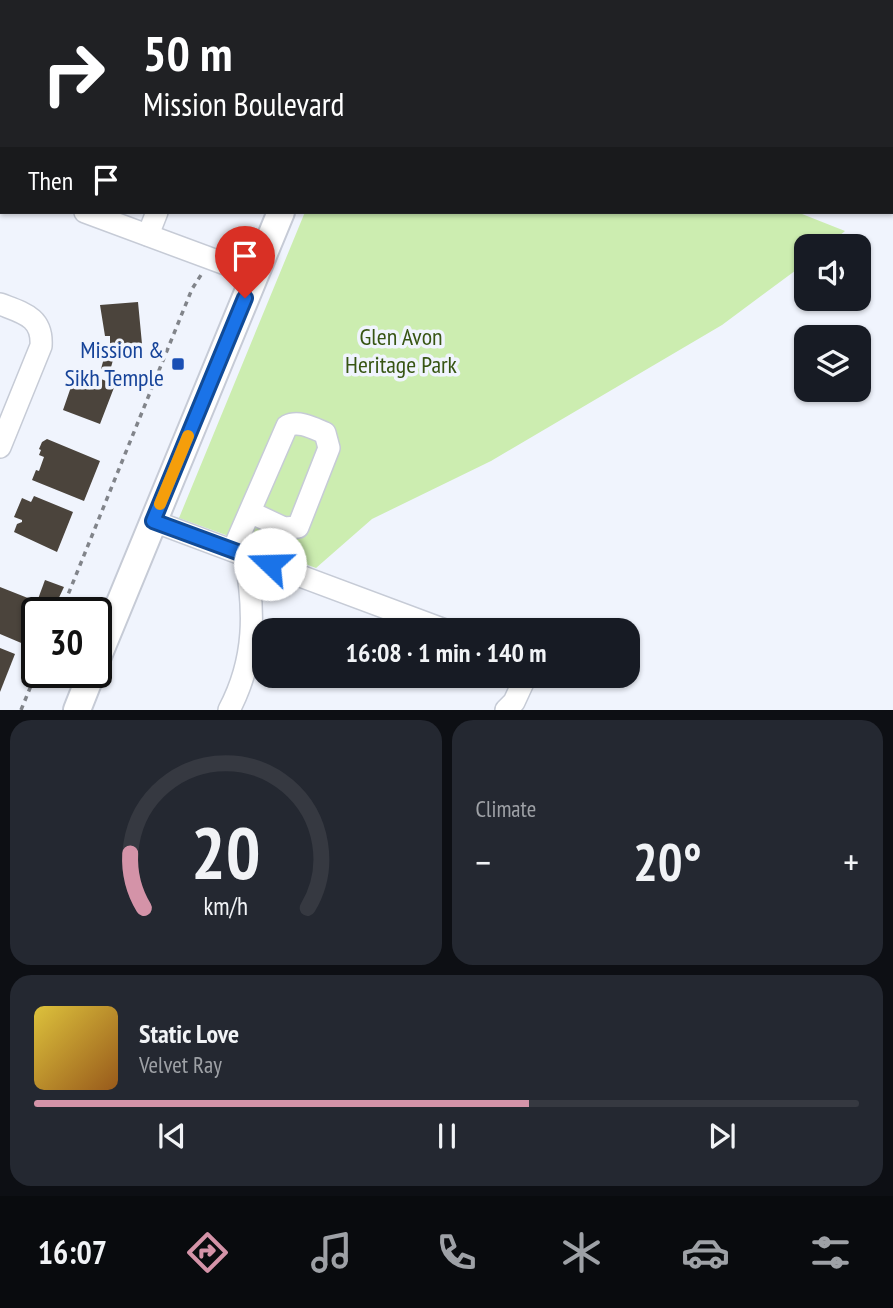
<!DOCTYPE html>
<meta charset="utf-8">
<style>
:root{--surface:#171b24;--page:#242831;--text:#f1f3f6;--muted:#9ea1a6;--line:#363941;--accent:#d493a8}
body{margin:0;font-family:"PT Sans Narrow",sans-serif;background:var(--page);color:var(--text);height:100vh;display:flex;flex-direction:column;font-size:26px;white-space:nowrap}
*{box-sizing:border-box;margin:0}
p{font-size:23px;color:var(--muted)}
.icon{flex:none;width:38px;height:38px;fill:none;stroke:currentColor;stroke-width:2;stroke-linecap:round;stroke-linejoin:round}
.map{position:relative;height:710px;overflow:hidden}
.panel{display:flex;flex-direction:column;gap:10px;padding:10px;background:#0d0f14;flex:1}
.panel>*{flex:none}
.guide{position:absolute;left:0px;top:0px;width:894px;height:214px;box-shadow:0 2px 5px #0004;background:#202124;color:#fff;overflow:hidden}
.fabs{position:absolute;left:794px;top:234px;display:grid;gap:14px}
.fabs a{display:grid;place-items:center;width:77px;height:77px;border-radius:14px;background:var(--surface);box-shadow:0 2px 5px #0004;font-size:35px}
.speed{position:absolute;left:21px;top:597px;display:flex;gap:14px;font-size:35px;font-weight:700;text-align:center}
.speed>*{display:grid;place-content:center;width:91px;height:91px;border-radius:50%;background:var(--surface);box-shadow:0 2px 5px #0004;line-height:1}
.speed .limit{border:4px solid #111;border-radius:10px;background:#fff;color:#111}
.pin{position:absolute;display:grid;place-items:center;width:60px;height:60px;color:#fff;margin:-72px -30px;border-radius:50% 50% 50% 0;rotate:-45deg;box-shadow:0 0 7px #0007}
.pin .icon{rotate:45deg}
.me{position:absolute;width:77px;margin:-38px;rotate:291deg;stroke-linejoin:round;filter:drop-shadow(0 0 5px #0008)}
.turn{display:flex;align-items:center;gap:24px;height:147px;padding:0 28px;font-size:32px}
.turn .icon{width:91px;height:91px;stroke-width:2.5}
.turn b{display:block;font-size:49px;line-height:60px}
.then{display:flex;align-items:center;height:66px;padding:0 28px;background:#0003;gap:14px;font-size:26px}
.big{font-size:52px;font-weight:800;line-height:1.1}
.panel .card{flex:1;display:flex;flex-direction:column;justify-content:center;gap:10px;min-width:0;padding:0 24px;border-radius:21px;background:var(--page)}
.panel .dial{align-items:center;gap:0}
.dial svg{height:182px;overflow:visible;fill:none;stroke:var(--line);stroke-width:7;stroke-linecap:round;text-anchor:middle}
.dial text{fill:var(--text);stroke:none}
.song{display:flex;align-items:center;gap:21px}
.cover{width:84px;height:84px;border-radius:10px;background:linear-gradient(135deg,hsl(50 70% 55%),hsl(30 70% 35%))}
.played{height:7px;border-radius:4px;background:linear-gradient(90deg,var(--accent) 60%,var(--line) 60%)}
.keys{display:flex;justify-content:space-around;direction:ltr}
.heat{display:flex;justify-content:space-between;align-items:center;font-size:38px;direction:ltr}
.panel .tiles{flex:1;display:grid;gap:10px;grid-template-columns:1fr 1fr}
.card:last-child{grid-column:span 2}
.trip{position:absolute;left:252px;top:618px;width:388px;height:70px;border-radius:21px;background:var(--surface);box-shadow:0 2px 5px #0004;font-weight:800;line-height:70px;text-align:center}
.tabs{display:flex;height:112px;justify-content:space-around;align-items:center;background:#090b0e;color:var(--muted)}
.tabs .icon{width:49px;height:49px}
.tabs .selected{color:var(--accent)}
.tabs b{font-size:32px;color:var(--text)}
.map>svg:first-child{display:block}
.green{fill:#ccedb0}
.building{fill:#4b443c}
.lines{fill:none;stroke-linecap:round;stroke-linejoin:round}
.minor-casing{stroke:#c6cbd6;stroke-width:24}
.major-casing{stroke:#c6cbd6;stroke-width:30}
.path{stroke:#81848a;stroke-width:3.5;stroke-dasharray:5 5;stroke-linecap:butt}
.minor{stroke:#fff;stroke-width:21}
.major{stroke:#fff;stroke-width:26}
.route-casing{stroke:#114b97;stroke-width:18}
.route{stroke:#1a73e8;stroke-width:12}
.slow{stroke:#f59e0b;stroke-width:12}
.transit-dot{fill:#1a4fb4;stroke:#f0f4fd;stroke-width:2.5}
.labels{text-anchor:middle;stroke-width:7;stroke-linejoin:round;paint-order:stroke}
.park-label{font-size:24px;fill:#375513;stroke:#f0f4fd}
.transit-label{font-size:24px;fill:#164399;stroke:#f0f4fd;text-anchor:end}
</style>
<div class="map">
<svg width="893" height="710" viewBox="0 0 893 710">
<rect width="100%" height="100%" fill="#f0f4fd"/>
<polygon class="green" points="305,212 797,212 845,231 826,247 807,247 807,262 722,325 491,461 372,519 316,568 179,518"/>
<g class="building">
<polygon points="138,302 142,344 110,346 110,336 105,336 100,305"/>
<polygon points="104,358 113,360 110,371 101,369"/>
<polygon points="83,371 115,385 100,424 63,410 72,384 78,385"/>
<polygon points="47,439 100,461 84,501 32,480 36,470 39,471 44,457 39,455 41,450 39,449 42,442"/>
<polygon points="34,496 73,512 57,552 14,532 17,524 22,522 22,520 14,517 22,498 31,502"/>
<polygon points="45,580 64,587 55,606 38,599"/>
<polygon points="0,587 43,604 40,612 37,612 37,620 26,645 0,634"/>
<polygon points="0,648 15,654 0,692"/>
</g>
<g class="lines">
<g class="minor-casing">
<g id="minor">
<polyline points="614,0 615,2"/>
<polyline points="127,2 127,0"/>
<polyline points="184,2 185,0"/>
<polyline points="0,16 2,16"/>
<polyline points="0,154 2,154"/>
<polyline points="2,172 2,177"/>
<polyline points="85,212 255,275"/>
<polyline points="148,235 157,212"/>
<path d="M0 304C23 313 43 317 41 346L0 447"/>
<polyline points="153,521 445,630"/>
<path d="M233 550 287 426C299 420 313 428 325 433L329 448 298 527 284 528 250 512"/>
<path d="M229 710C256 659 255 610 245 555"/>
<polyline points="506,710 514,702 526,676"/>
</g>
</g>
<g class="major-casing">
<g id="major">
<polyline points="370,2 370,0"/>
<polyline points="96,661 281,212"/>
<polyline points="77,710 92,672"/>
</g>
</g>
<g class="path">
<polyline points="61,612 192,289 201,275"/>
<polyline points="21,710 37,671"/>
</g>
<use href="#minor" class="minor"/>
<use href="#major" class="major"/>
</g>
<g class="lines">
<g class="route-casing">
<polyline id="route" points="245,298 153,521 270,564"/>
</g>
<use href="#route" class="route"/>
<polyline class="slow" points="160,504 188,436"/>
</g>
<rect class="transit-dot" x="171" y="357" width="14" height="14" rx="3.5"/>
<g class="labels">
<g class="park-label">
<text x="401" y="345">Glen Avon<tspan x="401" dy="28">Heritage Park</tspan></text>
</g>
<g class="transit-label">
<text x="164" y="358">Mission &amp;<tspan x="164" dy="28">Sikh Temple</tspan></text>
</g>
</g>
</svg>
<div class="fabs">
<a><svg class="icon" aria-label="sound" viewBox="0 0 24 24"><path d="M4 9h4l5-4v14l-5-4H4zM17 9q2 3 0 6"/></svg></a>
<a><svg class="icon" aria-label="layers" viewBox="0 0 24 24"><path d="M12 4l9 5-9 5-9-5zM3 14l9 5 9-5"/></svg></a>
</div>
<div class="speed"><div class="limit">30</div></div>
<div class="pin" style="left:245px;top:298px;background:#d93025"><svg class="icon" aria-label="arrive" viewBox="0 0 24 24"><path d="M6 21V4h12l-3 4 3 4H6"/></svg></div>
<svg class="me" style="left:270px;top:564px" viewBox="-20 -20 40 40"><circle r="19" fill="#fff"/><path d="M0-13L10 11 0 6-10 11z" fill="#1a73e8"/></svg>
<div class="trip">16:08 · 1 min · 140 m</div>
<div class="guide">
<div class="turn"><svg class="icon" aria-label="right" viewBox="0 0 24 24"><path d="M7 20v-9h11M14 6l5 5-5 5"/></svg><div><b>50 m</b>Mission Boulevard</div></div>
<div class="then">Then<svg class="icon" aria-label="arrive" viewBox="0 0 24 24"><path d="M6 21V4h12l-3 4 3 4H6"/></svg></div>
</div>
</div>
<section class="panel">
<div class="tiles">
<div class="card dial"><svg viewBox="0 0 100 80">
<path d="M14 69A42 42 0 1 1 86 69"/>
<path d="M14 69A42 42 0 0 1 8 45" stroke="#d493a8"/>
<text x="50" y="56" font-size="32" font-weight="700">20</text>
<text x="50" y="72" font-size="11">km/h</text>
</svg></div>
<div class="card"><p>Climate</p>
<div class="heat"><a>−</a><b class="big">20°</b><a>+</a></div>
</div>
<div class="card">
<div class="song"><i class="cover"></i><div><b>Static Love</b><p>Velvet Ray</p></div></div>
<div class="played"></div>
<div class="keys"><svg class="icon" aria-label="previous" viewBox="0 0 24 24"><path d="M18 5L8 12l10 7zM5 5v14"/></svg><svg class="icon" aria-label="pause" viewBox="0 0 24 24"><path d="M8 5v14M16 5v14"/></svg><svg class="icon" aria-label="next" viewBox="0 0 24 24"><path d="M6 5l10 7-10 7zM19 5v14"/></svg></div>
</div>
</div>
</section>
<nav class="tabs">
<b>16:07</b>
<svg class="icon selected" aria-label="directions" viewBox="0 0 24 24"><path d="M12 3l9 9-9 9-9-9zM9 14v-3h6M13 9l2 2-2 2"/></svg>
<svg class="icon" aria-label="music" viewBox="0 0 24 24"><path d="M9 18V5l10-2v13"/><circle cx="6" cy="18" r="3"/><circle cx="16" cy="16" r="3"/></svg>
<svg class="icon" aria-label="phone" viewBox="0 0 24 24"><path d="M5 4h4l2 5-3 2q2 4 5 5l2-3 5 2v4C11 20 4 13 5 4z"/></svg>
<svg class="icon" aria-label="climate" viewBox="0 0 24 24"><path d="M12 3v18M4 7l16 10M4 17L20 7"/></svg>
<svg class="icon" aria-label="car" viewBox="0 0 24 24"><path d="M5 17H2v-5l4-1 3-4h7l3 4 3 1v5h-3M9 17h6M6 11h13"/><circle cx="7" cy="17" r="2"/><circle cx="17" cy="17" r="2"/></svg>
<svg class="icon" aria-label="filters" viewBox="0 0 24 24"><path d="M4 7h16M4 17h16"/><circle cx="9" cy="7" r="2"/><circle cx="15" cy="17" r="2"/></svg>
</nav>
